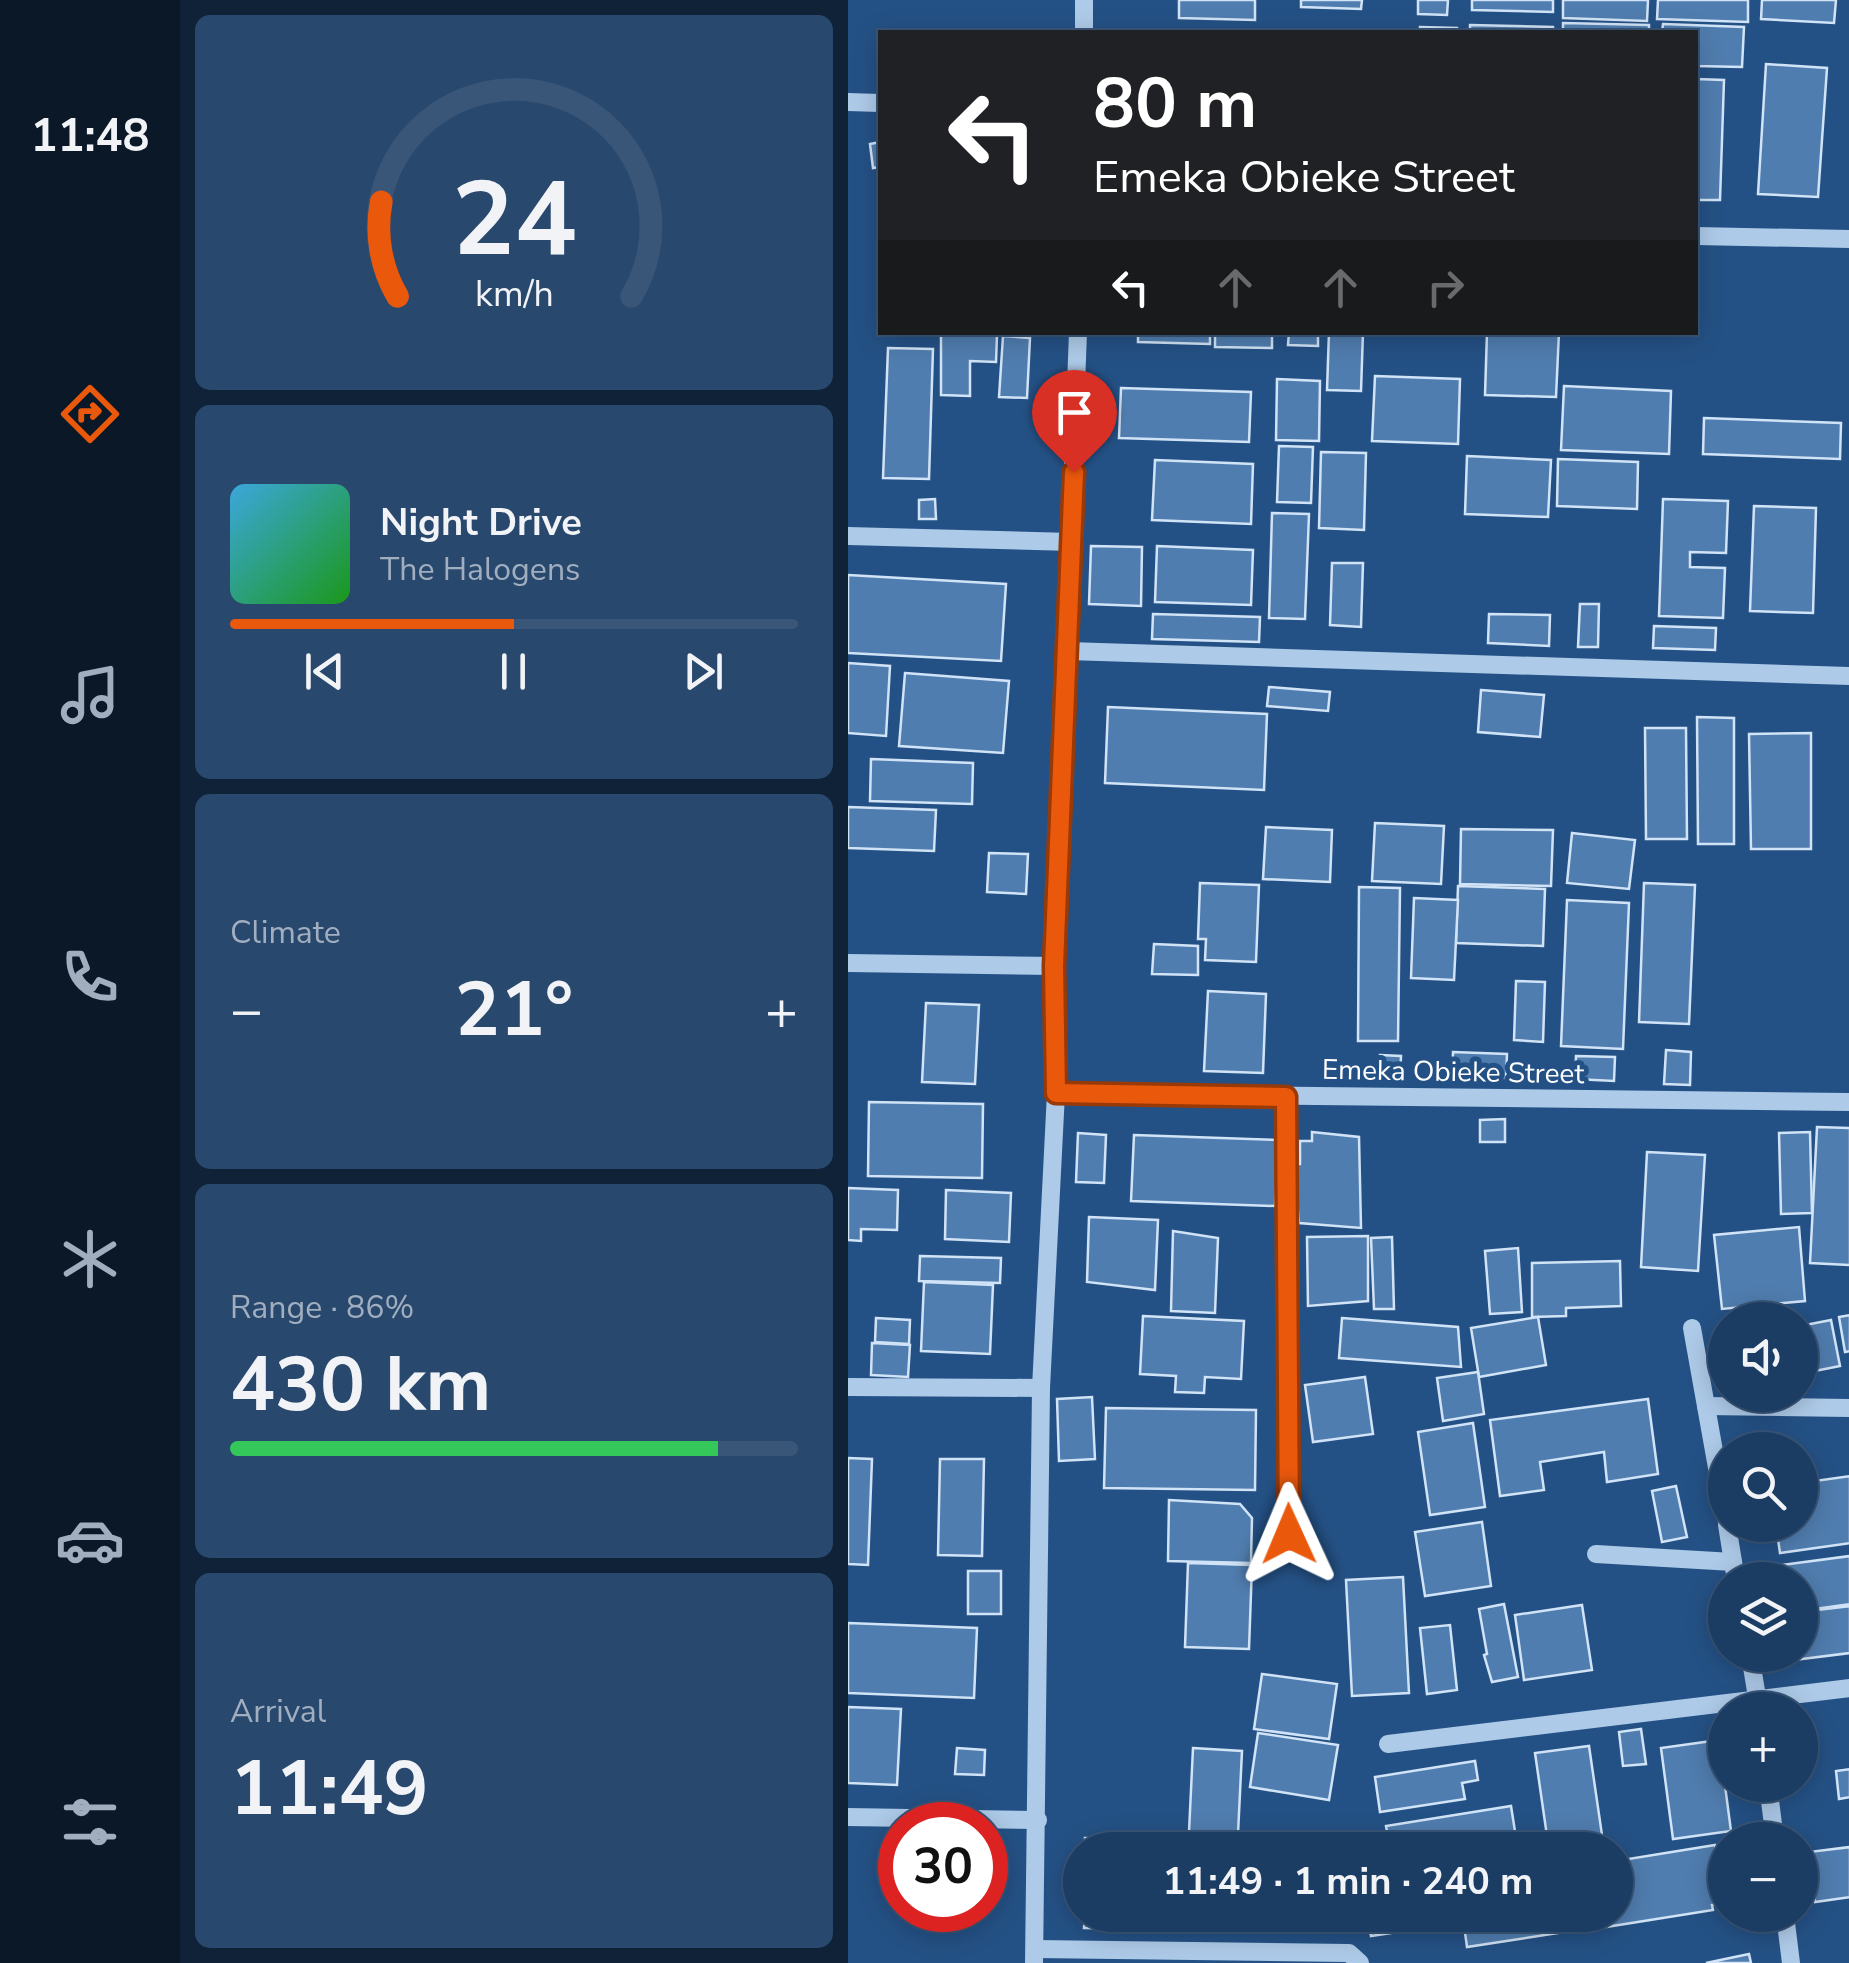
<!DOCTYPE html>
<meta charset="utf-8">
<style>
:root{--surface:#1b3d64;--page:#28486d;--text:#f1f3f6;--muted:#a0aebf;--line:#395678;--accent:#ea580c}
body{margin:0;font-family:"Nunito Sans",sans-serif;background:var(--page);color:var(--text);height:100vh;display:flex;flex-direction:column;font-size:38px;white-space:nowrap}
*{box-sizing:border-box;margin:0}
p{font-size:32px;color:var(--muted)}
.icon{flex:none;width:55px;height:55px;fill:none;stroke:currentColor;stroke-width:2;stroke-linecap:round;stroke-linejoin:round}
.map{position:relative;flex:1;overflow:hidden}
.side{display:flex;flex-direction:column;gap:15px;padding:15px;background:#0f2237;width:668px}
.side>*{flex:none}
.top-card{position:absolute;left:30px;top:30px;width:820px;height:305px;border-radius:0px;box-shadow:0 5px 25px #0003,0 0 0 2px var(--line);background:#202124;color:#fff;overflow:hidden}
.fabs{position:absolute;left:860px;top:1302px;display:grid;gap:20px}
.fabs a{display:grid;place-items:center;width:110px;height:110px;border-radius:50%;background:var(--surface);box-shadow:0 5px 25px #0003,0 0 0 2px var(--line);font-size:50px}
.speed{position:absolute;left:30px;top:1802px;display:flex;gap:20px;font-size:50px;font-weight:700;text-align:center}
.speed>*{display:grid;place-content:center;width:130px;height:130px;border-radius:50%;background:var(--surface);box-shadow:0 5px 25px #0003,0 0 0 2px var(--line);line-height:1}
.speed .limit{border:15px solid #d22;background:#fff;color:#111}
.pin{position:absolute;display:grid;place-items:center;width:85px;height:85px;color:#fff;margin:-102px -42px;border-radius:50% 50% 50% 0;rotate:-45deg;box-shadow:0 0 10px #0007}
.pin .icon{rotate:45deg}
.me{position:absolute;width:110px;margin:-55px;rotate:359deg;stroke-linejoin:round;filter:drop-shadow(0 0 8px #0008)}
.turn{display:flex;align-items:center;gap:35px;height:210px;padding:0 50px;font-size:45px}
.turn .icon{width:130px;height:130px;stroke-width:2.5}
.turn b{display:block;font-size:70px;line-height:85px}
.lanes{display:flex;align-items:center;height:95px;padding:0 50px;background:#0003;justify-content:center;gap:50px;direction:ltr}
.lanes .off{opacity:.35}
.big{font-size:75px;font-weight:700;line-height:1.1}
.side .tile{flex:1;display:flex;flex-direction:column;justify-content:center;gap:15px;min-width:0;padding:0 35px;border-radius:15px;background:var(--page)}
.side .dial{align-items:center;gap:0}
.dial svg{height:260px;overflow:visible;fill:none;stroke:var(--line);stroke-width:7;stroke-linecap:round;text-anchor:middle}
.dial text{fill:var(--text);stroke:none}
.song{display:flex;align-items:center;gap:30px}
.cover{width:120px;height:120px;border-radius:15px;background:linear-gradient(135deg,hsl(200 70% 55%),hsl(120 70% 35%))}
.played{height:10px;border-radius:5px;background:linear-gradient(90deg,var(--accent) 50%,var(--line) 50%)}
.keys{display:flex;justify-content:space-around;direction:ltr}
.heat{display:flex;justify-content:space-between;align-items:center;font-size:55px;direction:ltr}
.charge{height:15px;border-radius:8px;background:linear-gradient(90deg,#34c759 86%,var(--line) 0)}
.trip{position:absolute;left:215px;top:1832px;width:570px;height:100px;border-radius:50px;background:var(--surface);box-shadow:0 5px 25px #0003,0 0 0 2px var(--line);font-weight:700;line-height:100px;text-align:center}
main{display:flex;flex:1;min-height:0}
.tabs{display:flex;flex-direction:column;width:180px;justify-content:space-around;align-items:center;background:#0b1828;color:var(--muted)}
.tabs .icon{width:70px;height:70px}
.tabs .current{color:var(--accent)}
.tabs b{font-size:45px;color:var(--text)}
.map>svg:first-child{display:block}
.building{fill:#507daf;stroke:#d1e3f6;stroke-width:2.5}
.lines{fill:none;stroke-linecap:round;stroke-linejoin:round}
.minor{stroke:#adcae8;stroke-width:18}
.route-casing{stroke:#983908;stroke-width:25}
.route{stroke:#ea580c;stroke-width:18}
.labels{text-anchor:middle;stroke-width:10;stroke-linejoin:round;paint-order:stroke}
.street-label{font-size:28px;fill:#fff;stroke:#245185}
</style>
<main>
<nav class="tabs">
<b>11:48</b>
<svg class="icon current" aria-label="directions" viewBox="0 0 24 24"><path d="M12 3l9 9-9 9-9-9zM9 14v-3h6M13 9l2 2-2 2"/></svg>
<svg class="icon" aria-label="music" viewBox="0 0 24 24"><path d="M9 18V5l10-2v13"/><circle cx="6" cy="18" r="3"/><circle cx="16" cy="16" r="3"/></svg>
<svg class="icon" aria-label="phone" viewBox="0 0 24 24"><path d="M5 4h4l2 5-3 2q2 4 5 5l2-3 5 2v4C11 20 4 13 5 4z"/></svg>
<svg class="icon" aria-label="climate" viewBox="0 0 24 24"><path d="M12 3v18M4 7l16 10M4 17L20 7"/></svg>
<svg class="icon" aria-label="car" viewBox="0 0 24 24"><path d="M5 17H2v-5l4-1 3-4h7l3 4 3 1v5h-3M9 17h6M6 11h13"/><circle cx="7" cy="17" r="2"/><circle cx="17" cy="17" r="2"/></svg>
<svg class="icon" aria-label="filters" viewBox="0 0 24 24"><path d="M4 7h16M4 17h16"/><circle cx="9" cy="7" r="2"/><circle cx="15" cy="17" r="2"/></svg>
</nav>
<section class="side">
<div class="tile dial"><svg viewBox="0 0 100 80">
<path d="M14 69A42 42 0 1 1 86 69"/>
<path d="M14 69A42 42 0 0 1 9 40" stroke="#ea580c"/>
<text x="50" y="56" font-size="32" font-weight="700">24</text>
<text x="50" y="72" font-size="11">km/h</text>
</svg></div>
<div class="tile">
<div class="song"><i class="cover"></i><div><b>Night Drive</b><p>The Halogens</p></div></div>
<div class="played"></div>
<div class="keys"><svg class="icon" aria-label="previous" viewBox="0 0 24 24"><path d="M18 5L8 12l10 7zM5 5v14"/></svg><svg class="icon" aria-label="pause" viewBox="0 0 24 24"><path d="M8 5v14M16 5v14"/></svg><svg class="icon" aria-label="next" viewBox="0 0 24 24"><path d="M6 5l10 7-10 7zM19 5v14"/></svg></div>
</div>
<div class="tile"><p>Climate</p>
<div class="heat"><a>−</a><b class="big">21°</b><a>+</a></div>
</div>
<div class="tile"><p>Range · 86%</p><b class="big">430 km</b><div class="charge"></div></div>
<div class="tile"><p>Arrival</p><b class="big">11:49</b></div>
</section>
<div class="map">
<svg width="1002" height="1963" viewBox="0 0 1002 1963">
<rect width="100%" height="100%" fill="#245185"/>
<g class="building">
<polygon points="331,0 407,0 407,20 331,18"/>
<polygon points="453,0 514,0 513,9 453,7"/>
<polygon points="570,0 600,0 599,15 570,14"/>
<polygon points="624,0 705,0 705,12 624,10"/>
<polygon points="715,0 800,0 799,21 715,18"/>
<polygon points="810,0 900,0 900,22 809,19"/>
<polygon points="914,0 988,0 986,23 913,19"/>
<polygon points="715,23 801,25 801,32 715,32"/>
<polygon points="815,24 896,27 894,67 848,66 848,32 814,32"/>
<polygon points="622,25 705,27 705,32 622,32"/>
<polygon points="572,27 609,28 609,32 572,32"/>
<polygon points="918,64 979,68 970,197 910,194"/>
<polygon points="848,79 876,80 872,200 848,200"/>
<polygon points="32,142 32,167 25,168 22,144"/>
<polygon points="290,332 362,332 362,344 290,342"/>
<polygon points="367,332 424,332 424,348 367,347"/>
<polygon points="441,332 470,332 470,346 440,345"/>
<polygon points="481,332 515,332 513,391 479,390"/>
<polygon points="639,332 711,332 708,397 637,395"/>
<polygon points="93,334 149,335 148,362 122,361 122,396 93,395"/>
<polygon points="155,336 182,338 179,398 151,397"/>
<polygon points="40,348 85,349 81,479 35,478"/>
<polygon points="527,376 612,379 610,444 524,441"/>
<polygon points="429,379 472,381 471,441 428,440"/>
<polygon points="716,386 823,391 821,454 713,450"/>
<polygon points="273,388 403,392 401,442 271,438"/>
<polygon points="856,418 993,423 992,459 855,454"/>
<polygon points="431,446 465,447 463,503 429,502"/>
<polygon points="473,452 518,453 516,530 471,528"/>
<polygon points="619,456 703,460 700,517 617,514"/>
<polygon points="710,459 790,462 789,509 709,506"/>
<polygon points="307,460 405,464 403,524 304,520"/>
<polygon points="87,499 88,519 71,519 71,500"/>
<polygon points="815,499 880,501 878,553 842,552 842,567 877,568 875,618 811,616"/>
<polygon points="906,506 968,508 965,613 902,611"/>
<polygon points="424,513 461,514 457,619 421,618"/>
<polygon points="243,546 294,547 293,606 241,604"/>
<polygon points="309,546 405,550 403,605 307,602"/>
<polygon points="484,563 515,563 513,627 482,625"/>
<polygon points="0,575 158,584 153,661 0,653"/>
<polygon points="732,604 751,604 750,647 730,647"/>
<polygon points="305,614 412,617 411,642 304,639"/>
<polygon points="641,614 702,615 701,646 640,643"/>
<polygon points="806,626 868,628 867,650 805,648"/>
<polygon points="0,663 42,666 38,736 0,733"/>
<polygon points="57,673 161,681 155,753 51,746"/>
<polygon points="421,687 482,692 480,711 419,706"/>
<polygon points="633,690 696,695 692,737 630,732"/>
<polygon points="260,707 419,714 416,790 257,783"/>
<polygon points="849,717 886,718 886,844 850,844"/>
<polygon points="797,728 838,728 839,839 798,839"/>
<polygon points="963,733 963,849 903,849 901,734"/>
<polygon points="23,759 125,763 124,804 22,801"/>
<polygon points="0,807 88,810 86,851 0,848"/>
<polygon points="527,823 596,826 593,884 524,881"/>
<polygon points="418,827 484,830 482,882 415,879"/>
<polygon points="613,829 705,830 703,886 612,884"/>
<polygon points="724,833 787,840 781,889 719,883"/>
<polygon points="141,853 180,854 178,894 139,892"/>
<polygon points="352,883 411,885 408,962 357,960 358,939 350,939"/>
<polygon points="796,883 847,885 841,1024 791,1022"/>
<polygon points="610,886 697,889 695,946 608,943"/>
<polygon points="511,887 552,888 550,1041 510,1041"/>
<polygon points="566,898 610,900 606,980 563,978"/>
<polygon points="719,900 781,903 775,1049 713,1046"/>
<polygon points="306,944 350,946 350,975 304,974"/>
<polygon points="668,981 697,982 695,1042 666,1040"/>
<polygon points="360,991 418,994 415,1073 356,1071"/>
<polygon points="78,1003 131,1005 127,1084 74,1082"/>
<polygon points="818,1050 843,1052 842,1085 816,1084"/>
<polygon points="605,1052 659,1054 658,1079 604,1077"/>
<polygon points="532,1055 553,1056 552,1080 531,1079"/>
<polygon points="728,1056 767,1057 766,1081 727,1079"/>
<polygon points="21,1102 135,1104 134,1178 20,1176"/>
<polygon points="657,1119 657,1142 632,1142 632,1120"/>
<polygon points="969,1127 1002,1128 1002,1265 962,1263"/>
<polygon points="464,1132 511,1137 513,1228 451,1223 446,1164 452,1164 452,1141 464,1141"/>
<polygon points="962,1132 964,1213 933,1214 931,1133"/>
<polygon points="230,1133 258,1135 256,1183 228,1182"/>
<polygon points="286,1135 430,1140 427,1206 283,1201"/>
<polygon points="799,1152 857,1155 850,1271 793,1267"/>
<polygon points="0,1188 50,1190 49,1230 13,1229 13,1241 0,1240"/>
<polygon points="98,1190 163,1193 161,1242 97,1239"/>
<polygon points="241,1217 310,1220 307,1290 239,1282"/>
<polygon points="951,1227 957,1301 874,1309 866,1235"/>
<polygon points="325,1231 370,1238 367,1313 323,1311"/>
<polygon points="520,1236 520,1301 460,1306 459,1237"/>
<polygon points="544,1237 546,1309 526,1309 523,1238"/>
<polygon points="670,1248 674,1312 642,1314 637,1251"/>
<polygon points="72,1256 153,1258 152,1283 71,1281"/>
<polygon points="772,1261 773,1306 718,1308 718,1316 684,1317 684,1263"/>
<polygon points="76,1282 145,1285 142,1354 73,1351"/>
<polygon points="1002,1315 1002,1351 997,1352 991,1317"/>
<polygon points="295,1316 396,1321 393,1379 357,1377 356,1393 327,1392 328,1376 292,1374"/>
<polygon points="690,1317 698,1365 631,1377 623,1328"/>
<polygon points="28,1318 62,1320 61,1344 27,1342"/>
<polygon points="494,1318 610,1327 613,1367 491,1358"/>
<polygon points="983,1320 992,1366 952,1374 952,1326"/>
<polygon points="24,1343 62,1345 60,1377 23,1375"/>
<polygon points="630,1372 636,1414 595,1421 589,1378"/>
<polygon points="517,1377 525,1434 465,1442 457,1385"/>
<polygon points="244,1397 247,1459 211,1461 209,1399"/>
<polygon points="800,1399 810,1474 759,1482 756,1452 692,1462 696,1490 652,1496 642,1420"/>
<polygon points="258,1408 408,1410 407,1490 256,1488"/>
<polygon points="625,1423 637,1507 582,1515 570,1432"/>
<polygon points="0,1458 24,1459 20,1565 0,1564"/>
<polygon points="92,1459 136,1459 134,1556 90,1555"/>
<polygon points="1002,1476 1002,1543 932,1553 928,1525 952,1525 952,1483"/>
<polygon points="828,1486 839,1537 814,1542 804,1491"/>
<polygon points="321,1500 392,1504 404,1518 403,1563 320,1561"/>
<polygon points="634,1522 643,1586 577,1596 567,1532"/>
<polygon points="1002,1556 1002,1604 952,1611 952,1580 911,1580 910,1568"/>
<polygon points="340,1563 404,1565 401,1649 337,1647"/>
<rect x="120" y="1571" width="33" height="43"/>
<polygon points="555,1577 561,1693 504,1696 498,1580"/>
<polygon points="656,1604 670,1677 644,1682 636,1655 639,1654 631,1609"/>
<polygon points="734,1605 744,1670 676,1680 667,1615"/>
<polygon points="1002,1606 1002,1653 923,1663 922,1655 952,1655 952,1612"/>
<polygon points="0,1623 129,1628 126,1698 0,1693"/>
<polygon points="602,1625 609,1690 579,1694 572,1628"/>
<polygon points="414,1674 489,1684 481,1739 406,1729"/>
<polygon points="0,1707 53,1709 49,1785 0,1783"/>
<polygon points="793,1729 798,1764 775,1766 771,1732"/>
<polygon points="410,1733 490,1745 481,1800 402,1787"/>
<polygon points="871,1740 883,1831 825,1839 813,1748"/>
<polygon points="741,1746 754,1835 700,1843 687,1753"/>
<polygon points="109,1748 137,1750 136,1775 107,1774"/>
<polygon points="345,1748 394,1751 390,1834 341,1832"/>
<polygon points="627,1761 630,1780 614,1783 617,1799 532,1812 527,1777"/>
<polygon points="1002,1769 1002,1797 991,1799 988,1771"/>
<polygon points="663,1806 670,1850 538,1850 542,1849 538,1826"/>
<polygon points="237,1838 297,1839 297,1850 237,1850"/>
<polygon points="312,1845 402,1848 402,1850 312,1850"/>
<polygon points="867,1845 876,1903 864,1905 865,1910 733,1931 730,1915 768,1915 768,1861"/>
<polygon points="1002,1847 1002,1897 967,1902 961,1852"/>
<polygon points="237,1915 296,1915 296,1929 236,1928"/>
<polygon points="311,1915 400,1915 400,1920"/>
<polygon points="520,1915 600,1915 602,1924 523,1936"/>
<polygon points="603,1915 707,1915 710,1933 619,1947 616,1925 605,1927"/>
<polygon points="901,1954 903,1963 858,1963"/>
</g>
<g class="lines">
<g class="minor">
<polyline points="236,32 236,0"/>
<polyline points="0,102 32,103"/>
<polyline points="848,236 1002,239"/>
<polyline points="0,536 224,542"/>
<polyline points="220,651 1002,676"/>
<polyline points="0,963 206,966"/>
<polyline points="208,1093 1002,1102"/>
<polyline points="438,1097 441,1533"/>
<polyline points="844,1328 878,1518"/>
<polyline points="0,1387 193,1388"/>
<polyline points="858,1406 1002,1408"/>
<polyline points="879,1525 888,1580"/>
<polyline points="748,1554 885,1562"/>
<polyline points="902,1655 911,1709"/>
<polyline points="540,1744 1002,1688"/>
<polyline points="920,1785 927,1840"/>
<polyline points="0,1817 190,1820"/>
<polyline points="937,1915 943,1963"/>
<polyline points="187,1949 501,1953 512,1963"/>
<polyline points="186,1963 193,1388 208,1093 206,966 230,332"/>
</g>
</g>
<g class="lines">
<g class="route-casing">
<polyline id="route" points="226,472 206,966 208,1093 438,1097 441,1534"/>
</g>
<use href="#route" class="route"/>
</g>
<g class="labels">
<g class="street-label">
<text transform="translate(605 1071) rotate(1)" y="10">Emeka Obieke Street</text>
</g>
</g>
</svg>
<div class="fabs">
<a><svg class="icon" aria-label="sound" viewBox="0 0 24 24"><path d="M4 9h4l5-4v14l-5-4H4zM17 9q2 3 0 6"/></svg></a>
<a><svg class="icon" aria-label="search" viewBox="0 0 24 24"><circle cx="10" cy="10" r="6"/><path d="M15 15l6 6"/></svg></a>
<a><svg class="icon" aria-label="layers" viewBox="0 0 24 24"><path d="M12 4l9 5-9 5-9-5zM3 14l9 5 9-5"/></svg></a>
<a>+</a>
<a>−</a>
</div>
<div class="speed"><div class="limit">30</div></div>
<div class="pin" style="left:226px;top:472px;background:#d93025"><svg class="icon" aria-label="arrive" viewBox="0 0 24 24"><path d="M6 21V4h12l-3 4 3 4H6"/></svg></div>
<svg class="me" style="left:441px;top:1534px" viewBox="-20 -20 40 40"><path d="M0-17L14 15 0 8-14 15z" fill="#ea580c" stroke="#fff" stroke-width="4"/></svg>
<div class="trip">11:49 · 1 min · 240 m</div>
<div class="top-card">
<div class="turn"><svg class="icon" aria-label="left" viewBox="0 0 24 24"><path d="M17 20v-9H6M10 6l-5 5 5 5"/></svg><div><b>80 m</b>Emeka Obieke Street</div></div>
<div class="lanes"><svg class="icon" aria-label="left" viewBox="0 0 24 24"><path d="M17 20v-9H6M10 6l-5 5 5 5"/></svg><svg class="icon off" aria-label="ahead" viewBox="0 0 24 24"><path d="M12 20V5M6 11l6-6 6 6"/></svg><svg class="icon off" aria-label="ahead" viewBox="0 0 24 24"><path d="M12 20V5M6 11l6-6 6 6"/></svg><svg class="icon off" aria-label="right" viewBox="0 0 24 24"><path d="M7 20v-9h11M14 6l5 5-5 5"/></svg></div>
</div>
</div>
</main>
